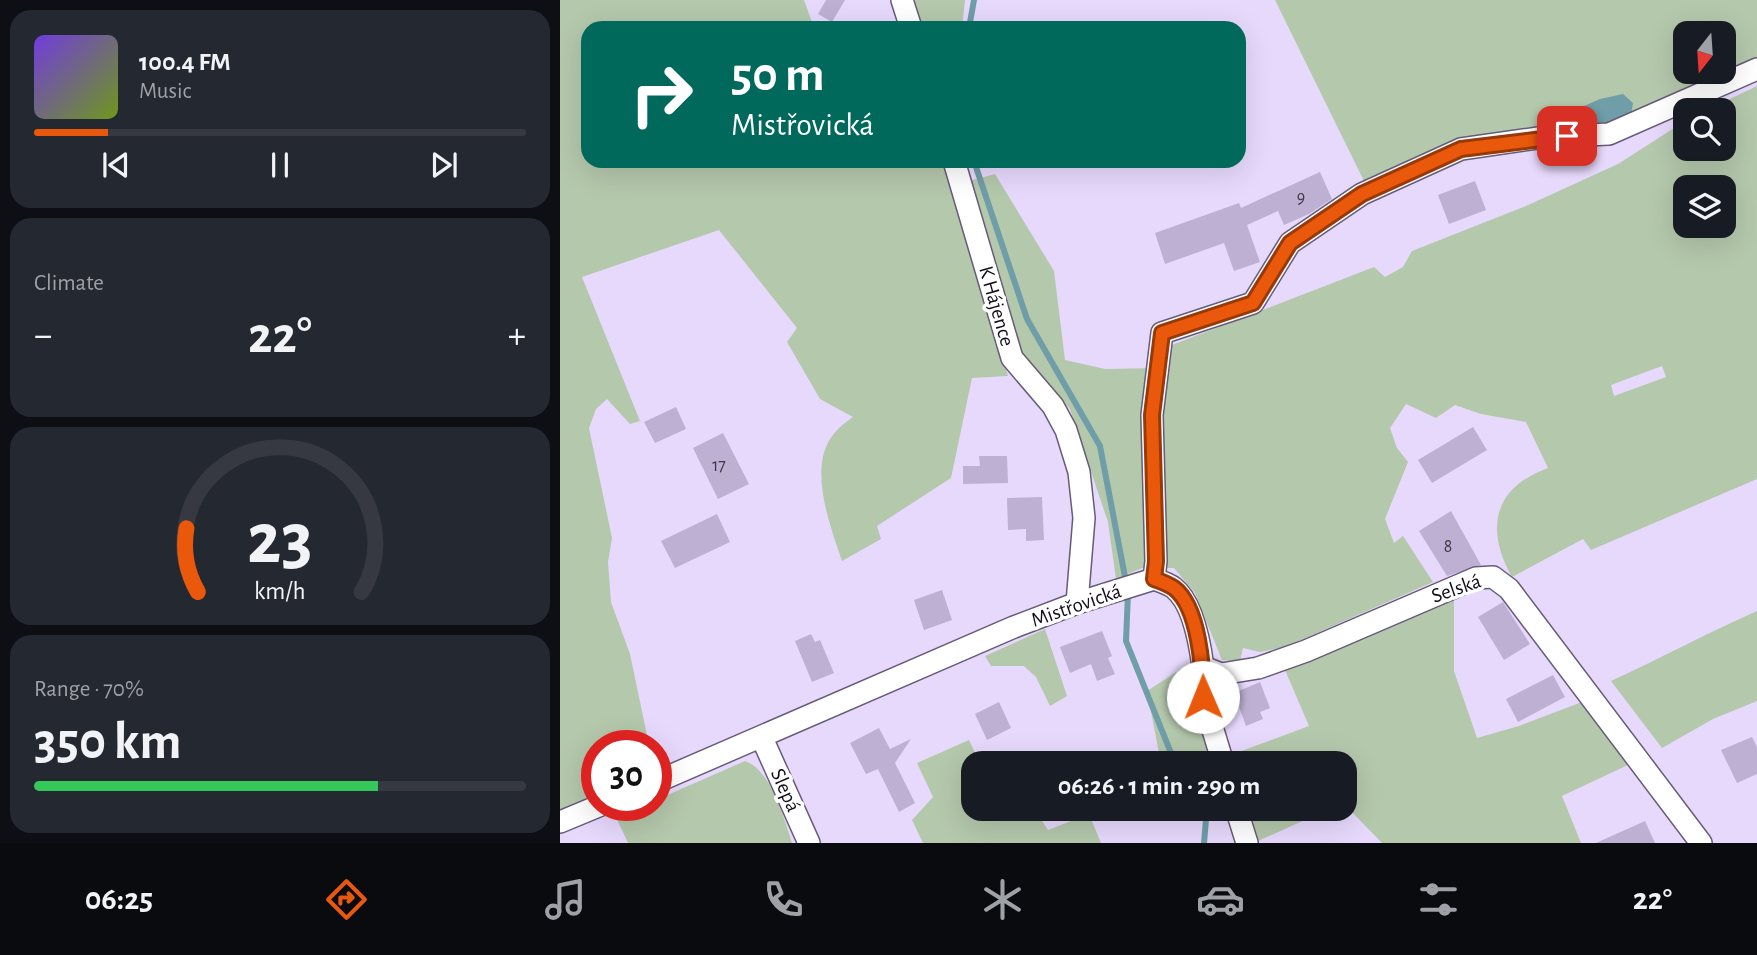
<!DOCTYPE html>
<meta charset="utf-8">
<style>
:root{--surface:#171b24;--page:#242831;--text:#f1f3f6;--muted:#9ea1a6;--line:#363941;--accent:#ea580c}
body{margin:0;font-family:"Alegreya Sans",sans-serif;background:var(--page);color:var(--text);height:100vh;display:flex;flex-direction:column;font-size:26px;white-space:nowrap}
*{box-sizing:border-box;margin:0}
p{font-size:23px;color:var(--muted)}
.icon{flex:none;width:38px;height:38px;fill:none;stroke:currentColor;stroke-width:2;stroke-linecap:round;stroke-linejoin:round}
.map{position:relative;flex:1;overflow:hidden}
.panel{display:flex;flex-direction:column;gap:10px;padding:10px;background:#0d0f14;width:560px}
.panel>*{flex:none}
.guide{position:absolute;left:21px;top:21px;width:665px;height:147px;border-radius:21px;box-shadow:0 7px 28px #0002;background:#00695c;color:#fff;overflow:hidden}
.needle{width:46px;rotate:197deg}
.fabs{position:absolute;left:1113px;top:21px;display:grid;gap:14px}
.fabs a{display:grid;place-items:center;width:63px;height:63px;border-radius:14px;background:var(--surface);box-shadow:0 7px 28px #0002;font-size:35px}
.speed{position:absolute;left:21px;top:730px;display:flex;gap:14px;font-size:35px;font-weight:700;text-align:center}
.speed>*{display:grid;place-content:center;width:91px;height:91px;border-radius:50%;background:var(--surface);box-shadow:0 7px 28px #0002;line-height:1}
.speed .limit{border:10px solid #d22;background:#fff;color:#111}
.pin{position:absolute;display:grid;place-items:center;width:60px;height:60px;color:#fff;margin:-30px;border-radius:14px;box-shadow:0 4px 10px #0006}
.me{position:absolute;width:77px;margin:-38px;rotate:359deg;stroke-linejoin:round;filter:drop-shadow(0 0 5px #0008)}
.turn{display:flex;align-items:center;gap:24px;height:147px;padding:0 35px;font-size:32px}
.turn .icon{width:91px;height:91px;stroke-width:2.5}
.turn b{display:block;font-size:49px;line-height:60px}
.big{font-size:52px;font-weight:700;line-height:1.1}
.panel .widget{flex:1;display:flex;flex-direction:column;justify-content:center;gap:10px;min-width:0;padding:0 24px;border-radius:21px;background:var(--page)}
.panel .dial{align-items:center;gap:0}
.dial svg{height:182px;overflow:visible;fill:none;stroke:var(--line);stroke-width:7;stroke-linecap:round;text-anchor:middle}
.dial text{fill:var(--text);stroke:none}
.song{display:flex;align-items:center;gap:21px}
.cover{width:84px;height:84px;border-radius:10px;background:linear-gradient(135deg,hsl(260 70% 55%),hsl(80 70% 35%))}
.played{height:7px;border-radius:4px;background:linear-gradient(90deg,var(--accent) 15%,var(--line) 15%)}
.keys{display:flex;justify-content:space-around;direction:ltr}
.heat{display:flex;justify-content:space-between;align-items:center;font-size:38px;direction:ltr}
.charge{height:10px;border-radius:5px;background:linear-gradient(90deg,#34c759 70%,var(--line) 0)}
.trip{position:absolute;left:401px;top:751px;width:396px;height:70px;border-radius:21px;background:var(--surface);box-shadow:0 7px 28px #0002;font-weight:700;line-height:70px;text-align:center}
.tabs{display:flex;height:112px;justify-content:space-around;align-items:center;background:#090b0e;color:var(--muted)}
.tabs .icon{width:49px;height:49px}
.tabs .selected{color:var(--accent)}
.tabs b{font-size:32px;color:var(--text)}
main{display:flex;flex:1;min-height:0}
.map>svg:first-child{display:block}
.green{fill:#b4c8ac;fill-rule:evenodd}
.water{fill:#6f9da8}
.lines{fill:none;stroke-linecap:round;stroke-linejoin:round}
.stream{stroke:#6f9da8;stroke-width:6}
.building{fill:#beb0d2}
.minor-casing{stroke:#675b79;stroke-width:24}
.minor{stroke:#fff;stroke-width:21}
.route-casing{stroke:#983908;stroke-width:18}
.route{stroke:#ea580c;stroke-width:12}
.labels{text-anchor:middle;stroke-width:7;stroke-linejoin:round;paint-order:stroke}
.number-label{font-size:18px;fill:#3d3646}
.street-label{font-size:21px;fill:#120d18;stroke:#fff}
</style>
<main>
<section class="panel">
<div class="widget">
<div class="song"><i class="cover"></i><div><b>100.4 FM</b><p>Music</p></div></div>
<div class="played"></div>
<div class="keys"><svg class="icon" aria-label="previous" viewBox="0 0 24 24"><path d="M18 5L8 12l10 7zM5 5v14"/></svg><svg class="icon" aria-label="pause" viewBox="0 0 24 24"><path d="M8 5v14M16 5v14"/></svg><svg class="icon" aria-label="next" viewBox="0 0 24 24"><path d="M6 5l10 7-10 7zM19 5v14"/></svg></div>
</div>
<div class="widget"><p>Climate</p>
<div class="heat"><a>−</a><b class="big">22°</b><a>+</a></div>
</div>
<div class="widget dial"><svg viewBox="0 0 100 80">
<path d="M14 69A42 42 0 1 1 86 69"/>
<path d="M14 69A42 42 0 0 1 9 41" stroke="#ea580c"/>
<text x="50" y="56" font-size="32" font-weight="700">23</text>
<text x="50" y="72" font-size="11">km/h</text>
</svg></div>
<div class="widget"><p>Range · 70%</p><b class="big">350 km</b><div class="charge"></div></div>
</section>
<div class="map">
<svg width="1197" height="843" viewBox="0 0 1197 843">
<rect width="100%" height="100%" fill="#e7d9fc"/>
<g class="green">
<path d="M0 0H244L254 28H28V161H383L448 376 412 378 391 478 317 526 321 539 282 561C271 528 247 467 273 435 278 428 286 422 293 417L260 399 227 342 237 328 159 230 22 277 80 421 70 424 47 399 36 409 29 428 52 538 48 562 51 602 70 654 89 745 37 746V795L0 809Z"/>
<polygon points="351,0 405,0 402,28 360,28"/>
<path d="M715 0H1197V62L1146 87 1025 129 911 141 804 181ZM1125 33H1164V72H1125Z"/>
<path d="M1197 86V479L1031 550 1023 539 952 577C925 529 933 488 988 468L966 422 921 414 895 405 876 418 846 404 830 428 837 448 848 462 825 519 834 543 843 536 873 582 725 647 700 652 683 648 680 661 662 660 635 593 614 568H582L556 579 548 522 510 409 463 360 409 181 435 174 494 271 505 360 545 369 600 368 612 345 814 267 825 277 843 267 852 251 966 206 1058 164 1125 121V149H1164V110H1147ZM1125 187H1164V226H1125ZM1102 366 1106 377 1054 396 1051 385Z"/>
<polygon points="894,599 894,671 917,738 959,726 1022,702 1070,764 1002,796 1021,843 822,843 784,804 784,763 668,763 665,757 749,726 725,670"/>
<path d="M1197 611V701L1153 719 1102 748 1051 681C1101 658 1147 633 1197 611Z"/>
<polygon points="485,629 507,696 490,706 476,677 464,666 431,666 425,656"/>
<polygon points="621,669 633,677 652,763 601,763 587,691"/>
<polygon points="409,740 420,763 413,763 413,808 474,809 488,830 529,814 541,843 363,843 352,820 373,797 357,763"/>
<path d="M185 761C211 770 224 818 232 843H68L55 815 84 805H96V800Z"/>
<polygon points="682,808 769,809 694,843"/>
</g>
<path class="water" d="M1063 94 1073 103 1071 115C1048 128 1036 136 1011 121L1013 111 1040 99Z"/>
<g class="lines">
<g class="stream">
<polyline points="409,28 414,0"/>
<polyline points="414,161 467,319 540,446 566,582"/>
<polyline points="568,593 566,641 615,763"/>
<polyline points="644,843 647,808"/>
</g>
</g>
<g class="building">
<polygon points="266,0 285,0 272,22 258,14"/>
<polygon points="760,172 772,199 749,214 724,225 718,211 687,225 700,262 674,271 664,243 605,264 595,233 679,203 681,208"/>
<polygon points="915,181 926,210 889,224 878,195"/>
<polygon points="116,407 126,429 95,443 84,422"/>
<polygon points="913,427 927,450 872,483 858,460"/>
<polygon points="163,433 189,484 158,499 133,448"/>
<polygon points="419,456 447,456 448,483 403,484 403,466 420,466"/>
<polygon points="482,497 484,540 466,541 466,529 448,530 447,498"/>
<polygon points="891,511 921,565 887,576 859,531"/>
<polygon points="157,514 170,542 115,568 101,541"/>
<polygon points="382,590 392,620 364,630 354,600"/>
<polygon points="943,602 970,644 944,660 918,617"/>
<polygon points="542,631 552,656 548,658 555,674 537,681 531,664 510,673 500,647"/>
<polygon points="251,634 255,642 260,640 274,673 252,682 235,641"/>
<polygon points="993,675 1005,697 958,722 946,699"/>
<polygon points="700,682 710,708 700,712 703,719 686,726 674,693"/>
<polygon points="439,702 451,728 427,740 415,714"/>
<polygon points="319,728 330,749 351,739 335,763 355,803 339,812 318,769 306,774 290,743"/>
<polygon points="1192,737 1197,747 1197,774 1177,783 1161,750"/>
<polygon points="1085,821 1095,843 1036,843"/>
</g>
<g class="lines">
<g class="minor-casing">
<g id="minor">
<polyline points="342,0 351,28"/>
<polyline points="394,161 452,358 493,406 506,430 519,472 524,518 517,603"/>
<polyline points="594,579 596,561 592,415 602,333 693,303 730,243 802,194 901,149 985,137 1049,134 1197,69"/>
<path d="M594 579C600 581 609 584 614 588 633 603 640 644 643 667L661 674 698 668 746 651 916 578 933 577 949 589 1141 843"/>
<polyline points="643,667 643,697 663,763"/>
<polyline points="202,738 249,843"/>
<polyline points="96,782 454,627 517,603 594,579"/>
<polyline points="676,808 687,843"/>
<polyline points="0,822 41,805"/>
</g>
</g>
<use href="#minor" class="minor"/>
</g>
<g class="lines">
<g class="route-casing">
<path id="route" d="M643 697C643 668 639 607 614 588 608 584 600 581 594 579L596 561 592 415 602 333 693 303 730 243 802 194 901 149 1007 136"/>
</g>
<use href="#route" class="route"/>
</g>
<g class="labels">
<g class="number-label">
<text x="741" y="203">9</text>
<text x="159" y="471">17</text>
<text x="888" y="552">8</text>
</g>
<g class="street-label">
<text transform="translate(437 306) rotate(74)" y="7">K Hájence</text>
<text transform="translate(896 588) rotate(-19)" y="7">Selská</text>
<text transform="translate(516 605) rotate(-19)" y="7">Mistřovická</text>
<text transform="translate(226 790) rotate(66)" y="7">Slepá</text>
</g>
</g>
</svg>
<div class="fabs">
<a><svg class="needle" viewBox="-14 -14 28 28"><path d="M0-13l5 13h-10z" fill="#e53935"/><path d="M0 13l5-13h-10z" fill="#9ea1a6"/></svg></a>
<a><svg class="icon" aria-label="search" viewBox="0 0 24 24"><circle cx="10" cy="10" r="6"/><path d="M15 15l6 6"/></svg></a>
<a><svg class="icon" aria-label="layers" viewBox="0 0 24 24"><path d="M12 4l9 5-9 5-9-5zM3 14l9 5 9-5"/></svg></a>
</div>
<div class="speed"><div class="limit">30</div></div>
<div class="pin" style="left:1007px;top:136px;background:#d93025"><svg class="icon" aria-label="arrive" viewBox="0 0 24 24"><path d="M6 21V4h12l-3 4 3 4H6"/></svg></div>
<svg class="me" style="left:643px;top:697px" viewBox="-20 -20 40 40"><circle r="19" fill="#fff"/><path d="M0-13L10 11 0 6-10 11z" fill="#ea580c"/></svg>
<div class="trip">06:26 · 1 min · 290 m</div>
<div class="guide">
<div class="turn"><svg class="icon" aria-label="right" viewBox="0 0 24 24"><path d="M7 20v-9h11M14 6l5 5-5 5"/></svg><div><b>50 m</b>Mistřovická</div></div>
</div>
</div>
</main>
<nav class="tabs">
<b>06:25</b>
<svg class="icon selected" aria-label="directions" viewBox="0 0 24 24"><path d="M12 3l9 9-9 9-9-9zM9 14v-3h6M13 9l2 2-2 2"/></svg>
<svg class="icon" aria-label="music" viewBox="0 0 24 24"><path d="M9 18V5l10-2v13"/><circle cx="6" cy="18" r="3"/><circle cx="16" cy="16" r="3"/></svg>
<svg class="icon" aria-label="phone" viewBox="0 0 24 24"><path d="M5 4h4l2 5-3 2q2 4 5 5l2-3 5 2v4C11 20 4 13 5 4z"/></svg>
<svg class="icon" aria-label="climate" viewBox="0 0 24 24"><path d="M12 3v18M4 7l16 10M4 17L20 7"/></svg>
<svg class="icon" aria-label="car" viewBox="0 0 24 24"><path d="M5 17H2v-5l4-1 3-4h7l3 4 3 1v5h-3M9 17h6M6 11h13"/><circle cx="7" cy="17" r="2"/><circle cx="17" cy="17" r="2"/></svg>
<svg class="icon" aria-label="filters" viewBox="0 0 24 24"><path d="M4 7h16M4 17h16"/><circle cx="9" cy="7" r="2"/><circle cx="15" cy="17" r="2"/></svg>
<b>22°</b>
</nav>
